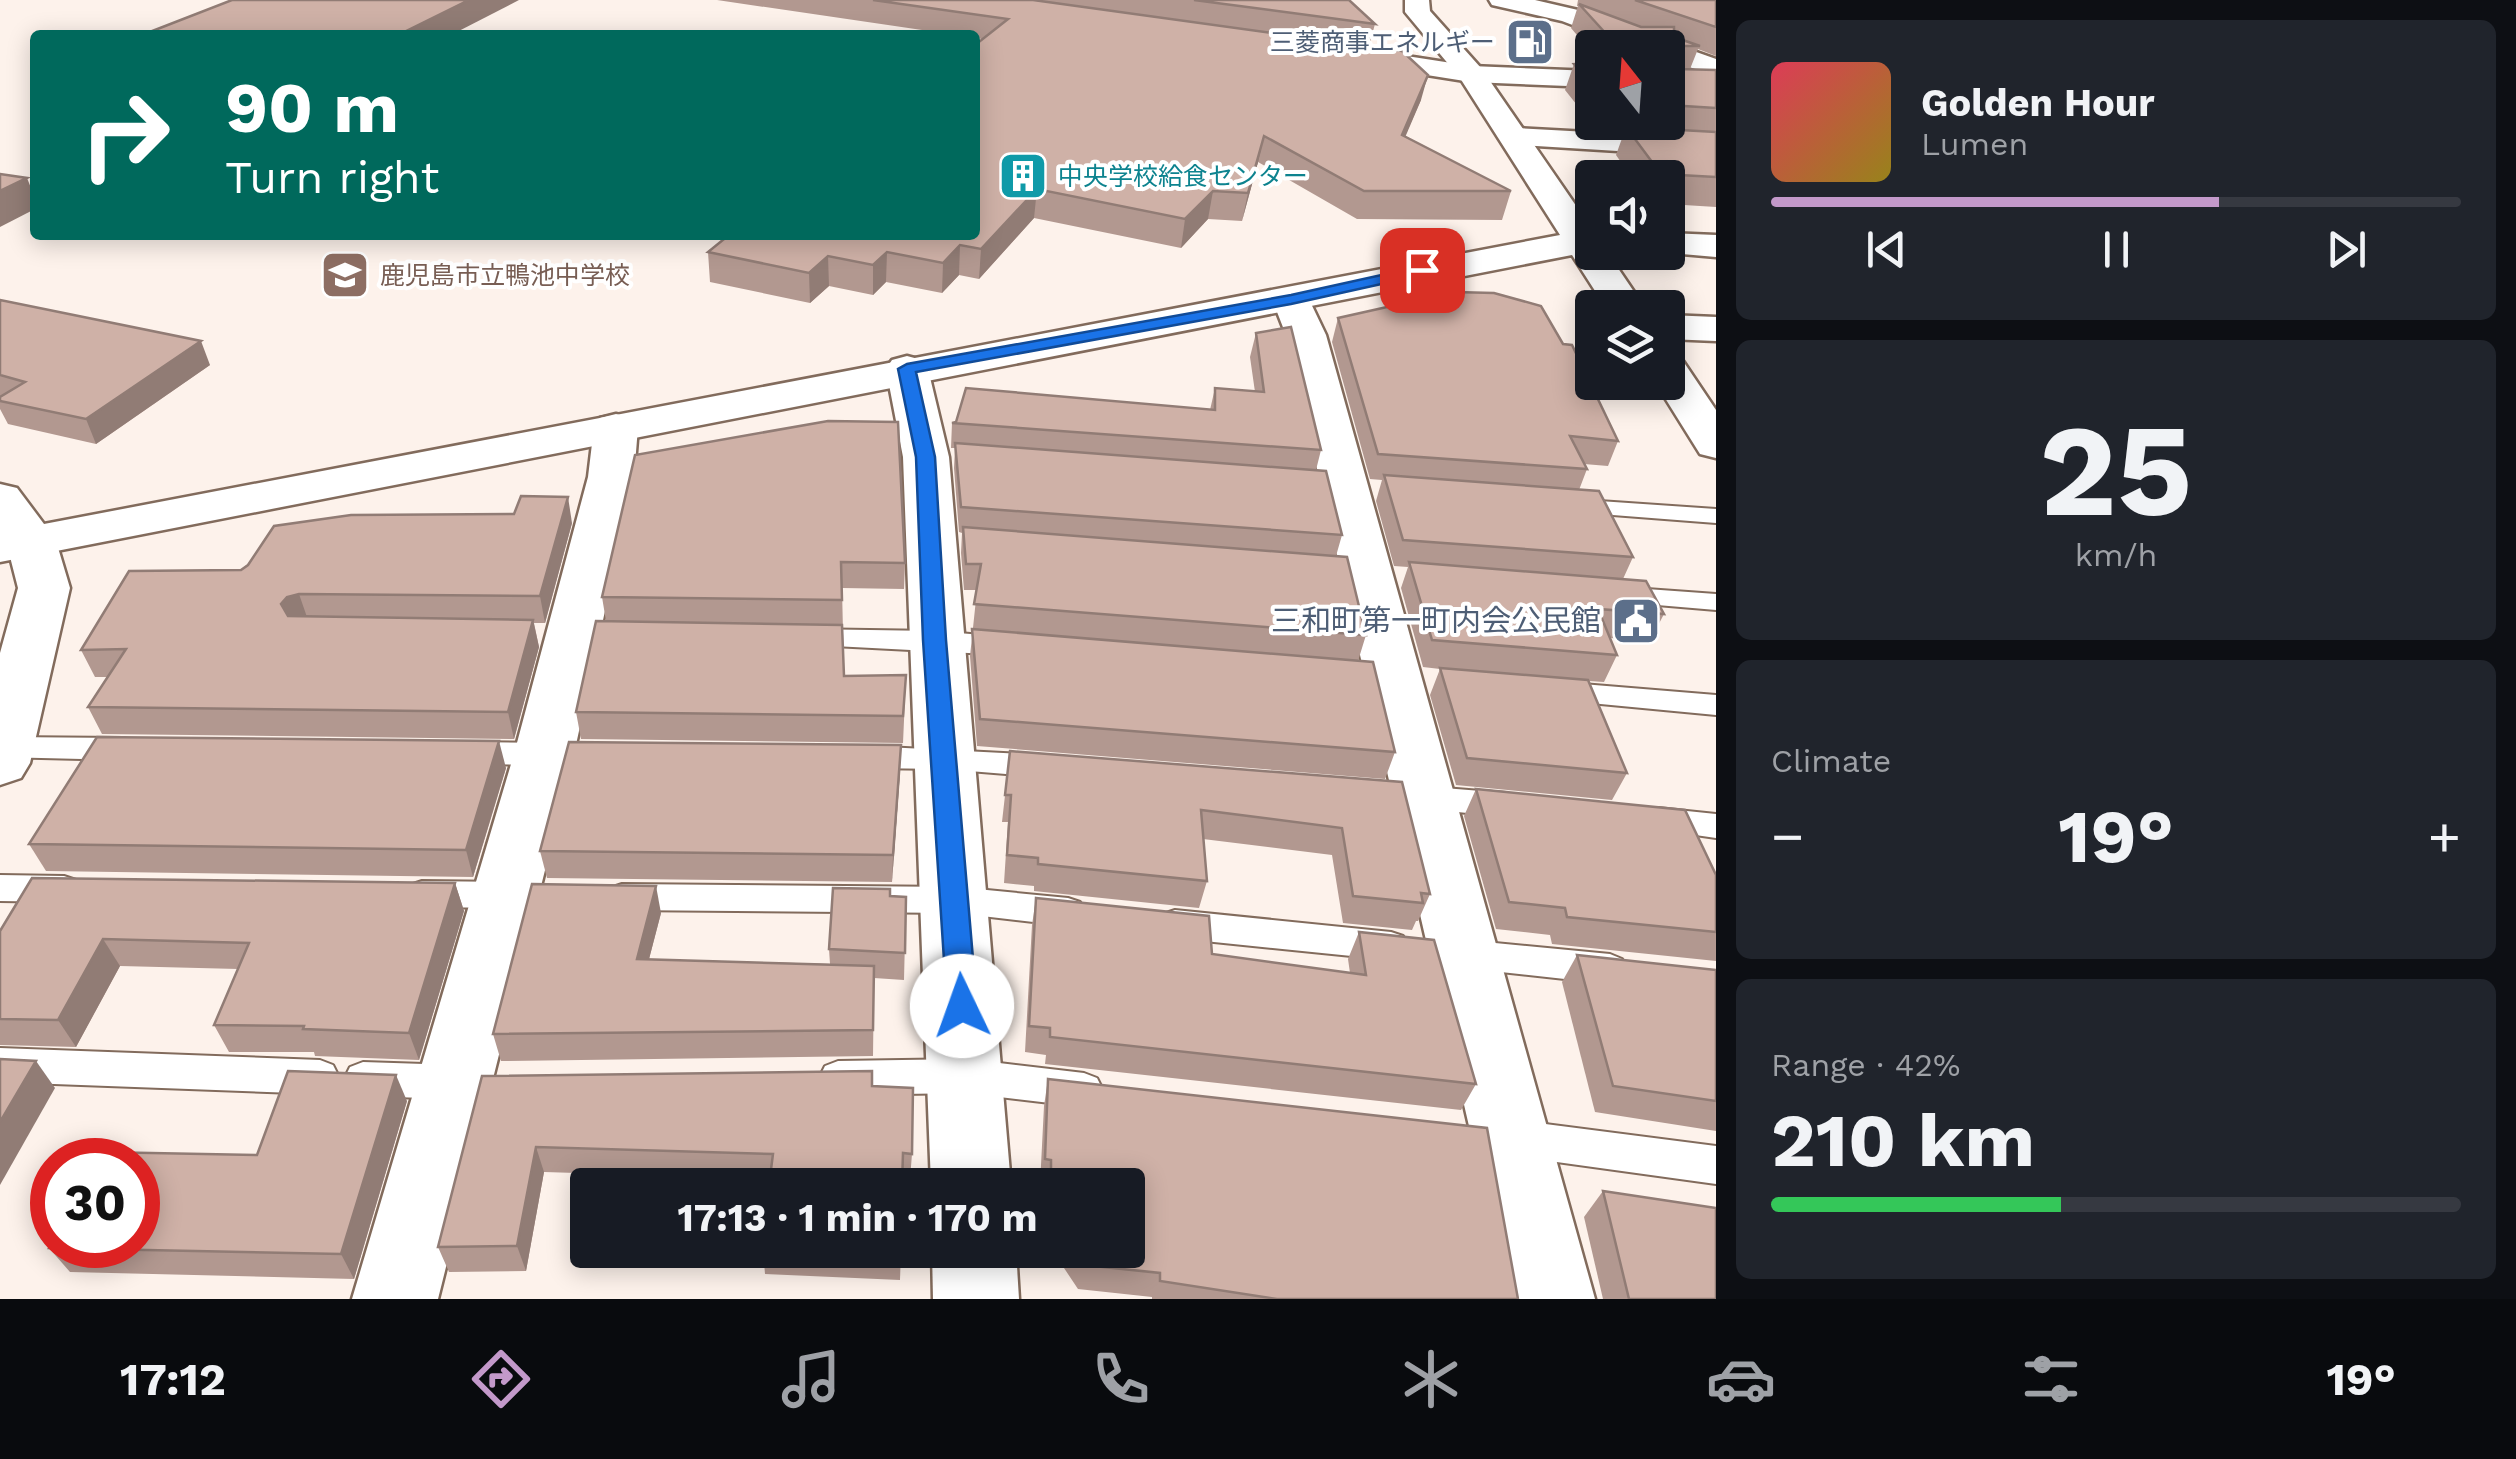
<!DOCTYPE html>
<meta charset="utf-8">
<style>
:root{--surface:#171b24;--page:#20242c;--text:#f1f3f6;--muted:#9ea1a6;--line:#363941;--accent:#c399ca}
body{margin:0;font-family:"Work Sans","Noto Sans JP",sans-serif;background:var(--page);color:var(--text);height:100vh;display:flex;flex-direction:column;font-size:38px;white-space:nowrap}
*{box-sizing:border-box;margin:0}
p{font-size:32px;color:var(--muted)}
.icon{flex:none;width:55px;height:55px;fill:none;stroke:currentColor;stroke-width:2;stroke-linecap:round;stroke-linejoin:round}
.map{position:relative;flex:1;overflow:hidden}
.drawer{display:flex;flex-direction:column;gap:20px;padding:20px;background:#0d0f14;width:800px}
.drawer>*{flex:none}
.banner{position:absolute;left:30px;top:30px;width:950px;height:210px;border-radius:10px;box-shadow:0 5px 25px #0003;background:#00695c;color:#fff;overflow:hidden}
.needle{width:65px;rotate:343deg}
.buttons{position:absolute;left:1575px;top:30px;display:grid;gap:20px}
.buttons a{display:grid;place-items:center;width:110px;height:110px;border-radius:10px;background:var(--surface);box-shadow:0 5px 25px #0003;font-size:50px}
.speed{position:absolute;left:30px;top:1138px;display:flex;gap:20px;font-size:50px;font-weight:700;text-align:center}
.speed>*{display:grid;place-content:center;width:130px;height:130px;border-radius:50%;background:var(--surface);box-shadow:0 5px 25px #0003;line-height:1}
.speed .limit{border:15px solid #d22;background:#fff;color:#111}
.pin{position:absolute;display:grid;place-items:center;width:85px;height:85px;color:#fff;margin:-42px;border-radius:20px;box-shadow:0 5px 15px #0006}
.me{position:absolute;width:110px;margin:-55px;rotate:357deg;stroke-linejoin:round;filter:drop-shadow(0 0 8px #0008)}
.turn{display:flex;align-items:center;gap:35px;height:210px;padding:0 30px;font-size:45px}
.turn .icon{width:130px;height:130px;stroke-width:2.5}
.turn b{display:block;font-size:70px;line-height:85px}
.big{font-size:75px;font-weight:700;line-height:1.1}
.drawer .card{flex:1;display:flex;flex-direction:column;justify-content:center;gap:15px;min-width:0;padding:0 35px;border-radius:15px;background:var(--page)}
.drawer .dial{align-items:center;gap:0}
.dial b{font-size:130px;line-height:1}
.song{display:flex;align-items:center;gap:30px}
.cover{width:120px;height:120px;border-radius:15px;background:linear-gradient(135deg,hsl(350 70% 55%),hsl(50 70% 35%))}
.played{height:10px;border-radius:5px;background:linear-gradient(90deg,var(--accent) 65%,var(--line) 65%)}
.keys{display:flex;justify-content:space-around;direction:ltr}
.heat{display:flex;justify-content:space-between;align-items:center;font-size:55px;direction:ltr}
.charge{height:15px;border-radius:8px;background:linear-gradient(90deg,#34c759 42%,var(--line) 0)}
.trip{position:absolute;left:570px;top:1168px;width:575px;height:100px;border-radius:10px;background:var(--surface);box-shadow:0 5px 25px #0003;font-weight:700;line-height:100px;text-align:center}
.tabs{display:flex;height:160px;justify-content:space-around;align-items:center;background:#090b0e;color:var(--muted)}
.tabs .icon{width:70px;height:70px}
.tabs .on{color:var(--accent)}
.tabs b{font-size:45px;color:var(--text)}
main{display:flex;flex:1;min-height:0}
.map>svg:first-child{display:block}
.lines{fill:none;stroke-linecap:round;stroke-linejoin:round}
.service-casing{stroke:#826b5c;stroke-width:4}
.minor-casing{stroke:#826b5c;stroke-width:5}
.tertiary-casing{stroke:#826b5c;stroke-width:5}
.service{fill:#fff;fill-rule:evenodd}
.minor{fill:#fff;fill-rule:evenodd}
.tertiary{fill:#fff;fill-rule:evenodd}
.wall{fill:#b29890}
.shaded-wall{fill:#917c75}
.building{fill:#cfb1a7;stroke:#917c75;stroke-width:2.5}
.route{fill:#1a73e8;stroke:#114b97;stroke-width:2.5}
.labels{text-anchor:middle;stroke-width:8;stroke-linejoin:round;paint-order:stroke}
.far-service-label{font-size:25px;fill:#4e5e75;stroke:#fff;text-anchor:end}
.far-culture-label{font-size:25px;fill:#0d838f;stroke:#fff;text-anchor:start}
.far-education-label{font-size:25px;fill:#785e54;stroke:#fff;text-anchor:start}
.service-label{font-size:30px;fill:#4e5e75;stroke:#fff;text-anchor:end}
</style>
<main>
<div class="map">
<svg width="1716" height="1299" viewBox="0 0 1716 1299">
<rect width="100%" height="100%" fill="#fdf2eb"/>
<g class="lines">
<g class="service-casing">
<g id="service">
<polygon points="1570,499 1716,509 1716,523 1561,511 1558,506"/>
<polygon points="1619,587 1716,594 1716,610 1610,601 1606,595 1610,589"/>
<polygon points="805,629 934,631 1007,637 1017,640 1021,646 1017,652 1007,655 795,644 791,638 795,632"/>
<polygon points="1558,682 1716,695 1716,715 1548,699 1544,692 1548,685"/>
<polygon points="123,738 134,741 138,749 134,757 123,760 0,757 0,739 5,737"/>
<polygon points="466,742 553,743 564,746 568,754 564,762 553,765 466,764 455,761 451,753 455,745"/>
<polygon points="866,746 1042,755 1053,758 1057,766 1053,774 1042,777 945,769 866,768 855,765 851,757 855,749"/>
<polygon points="1419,786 1506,793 1517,797 1522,805 1517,813 1506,817 1419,808 1408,805 1404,797 1408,789"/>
<polygon points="1658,808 1716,814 1716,838 1647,828 1642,820 1647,812"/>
<polygon points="0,875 64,876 76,880 81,889 76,898 64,902 0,901"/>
<polygon points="422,881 509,882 521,886 526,895 521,904 509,908 422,907 410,903 405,894 410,885"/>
<polygon points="622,884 956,887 1068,898 1080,902 1085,912 1080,922 1068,926 956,913 622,910 610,906 605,897 610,888"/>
<polygon points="1175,910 1391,932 1403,936 1408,946 1403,956 1391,960 1175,938 1163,934 1158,924 1163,914"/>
<polygon points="1464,940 1610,954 1622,959 1628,969 1622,979 1610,984 1464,968 1452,964 1447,954 1452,944"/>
<polygon points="0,1048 320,1060 333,1065 339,1077 333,1089 320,1094 0,1082"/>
<polygon points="966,1059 1084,1073 1097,1078 1103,1090 1097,1102 1084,1107 966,1093 838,1095 825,1090 819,1078 825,1066 838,1061"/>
<polygon points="363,1062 455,1065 468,1070 474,1082 468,1094 455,1099 363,1096 350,1091 344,1079 350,1067"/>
<polygon points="1514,1120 1716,1146 1716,1184 1514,1156 1500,1151 1495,1138 1500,1125"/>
</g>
</g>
<g class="minor-casing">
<g id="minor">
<polygon points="1342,46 1471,66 1592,71 1592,87 1471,82 1332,60 1328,54 1332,48"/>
<polygon points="1515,128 1716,139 1716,157 1504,144 1500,137 1504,130"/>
<polygon points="1291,287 1305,291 1326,335 1595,1299 1509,1299 1286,335 1272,299 1277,291"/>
<polygon points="1668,315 1716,317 1716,341 1668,339"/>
<polygon points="907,356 922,360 928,369 949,457 1011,1185 931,1185 903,457 886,369 892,360"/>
<polygon points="616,414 632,418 638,427 634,477 574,754 438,1299 352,1299 514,754 588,477 594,427 600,418"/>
<polygon points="31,526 49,530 56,541 70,588 30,763 21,778 0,785 0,653 18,588 6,541 13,530"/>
<polygon points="932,1250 1016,1250 1019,1299 933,1299"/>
</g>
</g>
<g class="tertiary-casing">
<g id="tertiary">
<polygon points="1405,0 1429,0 1430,11 1481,68 1592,229 1592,252 1607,252 1645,308 1606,308 1572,255 0,562 0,484 17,488 44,524 1560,235 1460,78 1405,12"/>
<polygon points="1489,0 1535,0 1578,10 1716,59 1716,76 1668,60 1668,48 1633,48 1562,21 1492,5"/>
<polygon points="1668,233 1716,235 1716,257 1659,252 1668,252"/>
<polygon points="1668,357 1683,361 1716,410 1716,458 1700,454 1655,382 1668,382"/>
</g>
</g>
<use href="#service" class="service"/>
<use href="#minor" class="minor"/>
<use href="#tertiary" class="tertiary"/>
</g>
<g class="wall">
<polygon points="717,0 1349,0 1375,24 1369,46 1421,100 1405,136 1511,191 1502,220 1357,219 1258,162 1242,221 1208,219 1181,248 1034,218 979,279 959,275 942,293 886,282 873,295 829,286 810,303 710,282 708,252 982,39 975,38 975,35 956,35"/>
<polygon points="1578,0 1716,0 1716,56 1698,49 1690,69 1716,70 1716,207 1668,204 1668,178 1632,178 1616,155 1625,130 1596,129 1565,90 1574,64 1592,63 1592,122 1668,122 1668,48 1592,48 1592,53 1571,28 1578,6 1577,6"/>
<polygon points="0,300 210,365 96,444 8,424 0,409"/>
<polygon points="1338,318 1618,441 1608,466 1584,464 1587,469 1579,490 1633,557 1623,579 1664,614 1650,641 1610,638 1617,655 1604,682 1589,681 1627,773 1612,800 1456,785 1430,695 1440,669 1423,667 1401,588 1408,567 1394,566 1376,501 1382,480 1370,479 1332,342"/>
<polygon points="1256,333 1321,450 1316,470 1342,535 1336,556 1366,635 1358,661 1395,752 1385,779 977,746 970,656 977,590 964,590 961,553 962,533 959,532 954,468 955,448 951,448 952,423 1210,410 1215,388 1255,392 1250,357"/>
<polygon points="635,455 905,563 904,589 842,588 844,676 906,675 903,743 581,739 576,712 606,621 602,597"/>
<polygon points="572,523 545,623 534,623 539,647 514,739 102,734 88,707 108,677 95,677 81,650 241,570"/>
<polygon points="1010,751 1402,782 1430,894 1418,921 1416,921 1412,930 1343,923 1332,855 1203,839 1207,881 1199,908 1034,891 1034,886 1004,883 1008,822 1002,822"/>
<polygon points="506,768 473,877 46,871 29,844"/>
<polygon points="900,772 892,882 547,878 540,851"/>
<polygon points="1476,789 1716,875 1716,961 1552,944 1550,935 1496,929 1464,816"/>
<polygon points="455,883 464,911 419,1060 315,1056 314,1052 229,1052 214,1025 238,969 120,966 76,1047 0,1045 0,931"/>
<polygon points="890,896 906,897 904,980 874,978 873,1056 501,1061 493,1034 661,913 649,959 830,964 829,949"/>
<polygon points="1036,898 1212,954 1350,973 1348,959 1359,932 1476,1084 1461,1110 1045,1064 1046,1055 1025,1052 1032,925"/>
<polygon points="1577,955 1716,970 1716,1131 1595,1112 1562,982"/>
<polygon points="482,1076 872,1086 912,1154 910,1179 770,1179 544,1172 526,1271 449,1272 438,1247"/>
<polygon points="1048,1079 1518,1299 1152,1299 1152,1297 1078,1289 1052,1250 1128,1250 1128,1185 1040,1185 1044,1106"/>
<polygon points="407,1101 354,1279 70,1272 49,1248"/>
<polygon points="1603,1191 1716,1299 1603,1299 1584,1217"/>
<polygon points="763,1250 901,1250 900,1280 765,1274"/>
</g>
<g class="shaded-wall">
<polygon points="469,0 519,0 451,35 398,35"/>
<polygon points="1428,75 1421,100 1395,161 1402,135"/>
<polygon points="1264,136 1258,162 1242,221 1248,193"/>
<polygon points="27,178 35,198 35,209 0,227 0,191"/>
<polygon points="1037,189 1034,218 979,279 981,249"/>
<polygon points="1213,191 1208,219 1181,248 1185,219"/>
<polygon points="960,245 959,275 942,293 943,263"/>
<polygon points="887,252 886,282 873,295 873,265"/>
<polygon points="828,256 829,286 810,303 809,273"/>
<polygon points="201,341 210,365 96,444 86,419"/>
<polygon points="568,497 572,523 545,623 540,596"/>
<polygon points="299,594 308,620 291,631 281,604 287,597"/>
<polygon points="533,620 539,647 514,739 508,712"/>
<polygon points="499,741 506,768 473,877 466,850"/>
<polygon points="901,745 900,772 892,882 893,855"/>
<polygon points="455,883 464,911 419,1060 409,1033"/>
<polygon points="656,886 661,913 642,986 637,959"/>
<polygon points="103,939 120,966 76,1047 58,1020"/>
<polygon points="36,1061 55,1088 0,1185 0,1122"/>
<polygon points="396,1075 407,1101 354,1279 341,1254"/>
<polygon points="536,1147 544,1172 526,1271 517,1246"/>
</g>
<g class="building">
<polygon points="232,0 469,0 398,35 142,35"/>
<polygon points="873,0 1033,0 1402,51 1428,75 1402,135 1511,191 1364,191 1264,136 1248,193 1213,191 1185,219 1037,189 981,249 960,245 943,263 887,252 873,265 828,256 809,273 708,252 729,235 975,235 975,45 1008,19"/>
<polygon points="1194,0 1349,0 1375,24"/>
<polygon points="1635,0 1716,0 1716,27"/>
<polygon points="1579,4 1641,27 1674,27 1674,37 1700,46 1675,46 1674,65 1678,69 1716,70 1716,108 1668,105 1668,48 1619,48"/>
<polygon points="1592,63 1592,86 1574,64"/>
<polygon points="1626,127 1716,132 1716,177 1661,174"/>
<polygon points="0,174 27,178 0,191"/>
<polygon points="1454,292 1494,293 1541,306 1563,344 1572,345 1618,441 1570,436 1587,469 1378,454 1338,318"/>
<polygon points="0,300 201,341 86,419 0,401 0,397 25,382 0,375"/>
<polygon points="1291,327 1321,450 952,423 956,422 966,388 1215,410 1215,388 1264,392 1256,333"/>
<polygon points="828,421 898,422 905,563 841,562 842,600 602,597 635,455"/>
<polygon points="955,443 1326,471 1342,535 961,507"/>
<polygon points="1384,475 1599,491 1633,557 1403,540"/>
<polygon points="521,496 568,497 540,596 299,594 287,597 281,604 288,616 533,620 508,712 88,707 126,649 81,650 129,571 241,570 248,565 274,526 351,515 514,514"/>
<polygon points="963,527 1347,557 1366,635 974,604 981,564 966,564"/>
<polygon points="1409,562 1646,581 1664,614 1598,609 1617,655 1432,640"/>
<polygon points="596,621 842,625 844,676 906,675 903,716 576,712"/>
<polygon points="972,629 1373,662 1395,752 980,719"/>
<polygon points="1440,668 1588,680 1627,773 1467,758"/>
<polygon points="97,737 499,741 466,850 29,844"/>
<polygon points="569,742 901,745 893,855 540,851"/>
<polygon points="1010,751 1402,782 1430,894 1421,893 1423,903 1353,896 1342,828 1201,810 1207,881 1038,864 1038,858 1007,855 1011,795 1005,795"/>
<polygon points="1476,789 1685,810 1716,875 1716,932 1567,917 1565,908 1509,902"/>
<polygon points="32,878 455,883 409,1033 303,1029 304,1026 214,1025 249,943 103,939 58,1020 0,1019 0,931"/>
<polygon points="532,884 656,886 637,959 874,966 873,1030 493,1034"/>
<polygon points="833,888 890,889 890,896 906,897 905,953 829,949"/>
<polygon points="1036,898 1209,916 1212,954 1366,975 1359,932 1434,940 1476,1084 1050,1037 1050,1028 1029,1026"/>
<polygon points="1577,955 1716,970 1716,1101 1613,1086"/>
<polygon points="0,1059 36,1061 0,1122"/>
<polygon points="288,1071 396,1075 341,1254 49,1248 52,1241 52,1245 138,1245 138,1160 94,1160 99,1152 257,1155"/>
<polygon points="872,1071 872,1086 913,1088 912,1154 903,1153 902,1185 769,1185 773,1154 536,1147 517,1246 438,1247 482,1076"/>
<polygon points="1048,1079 1487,1128 1518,1299 1277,1299 1160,1281 1160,1273 1084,1265 1074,1250 1128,1250 1128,1185 1051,1185 1051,1160 1045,1159"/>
<polygon points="1603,1191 1716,1208 1716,1299 1629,1299"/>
<polygon points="784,1250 901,1250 901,1256"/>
</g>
<polygon class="route" points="1422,266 1429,270 1427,274 1291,304 916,372 935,457 946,640 977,1006 972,1015 962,1019 951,1015 947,1006 923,640 916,457 898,369 907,364 1291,295"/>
<defs>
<g id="fuel-square" transform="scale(2.5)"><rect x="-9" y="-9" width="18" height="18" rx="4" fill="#5c6f8a" stroke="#fff"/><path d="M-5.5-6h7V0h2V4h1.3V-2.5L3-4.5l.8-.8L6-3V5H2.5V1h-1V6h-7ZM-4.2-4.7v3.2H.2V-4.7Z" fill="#fff"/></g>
<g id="building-square" transform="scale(2.5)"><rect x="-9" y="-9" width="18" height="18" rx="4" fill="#0f9aa8" stroke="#fff"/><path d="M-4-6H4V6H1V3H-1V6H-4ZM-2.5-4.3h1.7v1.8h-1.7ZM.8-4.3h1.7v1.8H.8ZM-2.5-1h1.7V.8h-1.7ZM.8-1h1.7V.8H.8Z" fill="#fff"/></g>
<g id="school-square" transform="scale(2.5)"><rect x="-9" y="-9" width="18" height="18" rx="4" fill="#8d6e63" stroke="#fff"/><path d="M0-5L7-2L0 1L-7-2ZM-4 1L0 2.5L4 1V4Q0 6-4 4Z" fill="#fff"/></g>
<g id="civic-square" transform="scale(2.5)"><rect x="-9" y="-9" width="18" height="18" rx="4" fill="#5c6f8a" stroke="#fff"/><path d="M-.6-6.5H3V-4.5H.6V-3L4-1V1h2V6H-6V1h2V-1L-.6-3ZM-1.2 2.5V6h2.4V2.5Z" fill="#fff"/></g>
</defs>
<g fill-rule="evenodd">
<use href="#fuel-square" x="1530" y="42"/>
<use href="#building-square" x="1023" y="176"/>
<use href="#school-square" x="345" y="275"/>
<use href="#civic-square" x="1636" y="621"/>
</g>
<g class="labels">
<g class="far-service-label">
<text x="1495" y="51">三菱商事エネルギー</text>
</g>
<g class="far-culture-label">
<text x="1058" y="185">中央学校給食センター</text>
</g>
<g class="far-education-label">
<text x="380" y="284">鹿児島市立鴨池中学校</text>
</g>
<g class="service-label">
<text x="1601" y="631">三和町第一町内会公民館</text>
</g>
</g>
</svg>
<div class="buttons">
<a><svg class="needle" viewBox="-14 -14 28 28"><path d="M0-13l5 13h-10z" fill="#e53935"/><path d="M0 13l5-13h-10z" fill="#9ea1a6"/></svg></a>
<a><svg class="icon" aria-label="sound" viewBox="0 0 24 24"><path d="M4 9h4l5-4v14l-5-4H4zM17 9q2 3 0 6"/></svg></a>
<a><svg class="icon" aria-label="layers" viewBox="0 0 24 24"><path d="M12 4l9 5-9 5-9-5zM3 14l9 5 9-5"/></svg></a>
</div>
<div class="speed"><div class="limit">30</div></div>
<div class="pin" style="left:1422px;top:270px;background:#d93025"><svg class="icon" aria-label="arrive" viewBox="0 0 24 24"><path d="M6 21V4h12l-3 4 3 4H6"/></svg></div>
<svg class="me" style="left:962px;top:1006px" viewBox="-20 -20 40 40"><circle r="19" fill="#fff"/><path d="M0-13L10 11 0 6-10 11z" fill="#1a73e8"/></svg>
<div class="trip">17:13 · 1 min · 170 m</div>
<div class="banner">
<div class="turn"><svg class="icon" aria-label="right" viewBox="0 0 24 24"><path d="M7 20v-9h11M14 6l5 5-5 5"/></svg><div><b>90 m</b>Turn right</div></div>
</div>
</div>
<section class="drawer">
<div class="card">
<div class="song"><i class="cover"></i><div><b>Golden Hour</b><p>Lumen</p></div></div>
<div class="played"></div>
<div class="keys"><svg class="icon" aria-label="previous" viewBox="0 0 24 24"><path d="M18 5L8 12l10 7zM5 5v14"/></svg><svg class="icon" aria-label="pause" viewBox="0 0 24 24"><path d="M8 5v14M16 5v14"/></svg><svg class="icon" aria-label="next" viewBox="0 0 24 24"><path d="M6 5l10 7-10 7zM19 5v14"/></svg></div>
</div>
<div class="card dial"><b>25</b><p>km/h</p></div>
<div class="card"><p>Climate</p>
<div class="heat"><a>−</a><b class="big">19°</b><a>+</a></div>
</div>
<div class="card"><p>Range · 42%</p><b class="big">210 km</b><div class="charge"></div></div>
</section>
</main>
<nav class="tabs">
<b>17:12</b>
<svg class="icon on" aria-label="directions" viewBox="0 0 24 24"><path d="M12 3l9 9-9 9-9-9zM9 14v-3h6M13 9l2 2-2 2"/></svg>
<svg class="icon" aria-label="music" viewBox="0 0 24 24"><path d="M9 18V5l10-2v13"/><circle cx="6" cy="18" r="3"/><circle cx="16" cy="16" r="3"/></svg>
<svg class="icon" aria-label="phone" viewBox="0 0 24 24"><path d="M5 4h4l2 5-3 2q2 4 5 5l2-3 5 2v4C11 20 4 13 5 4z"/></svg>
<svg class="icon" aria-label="climate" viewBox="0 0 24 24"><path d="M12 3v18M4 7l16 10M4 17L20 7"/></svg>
<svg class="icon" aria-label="car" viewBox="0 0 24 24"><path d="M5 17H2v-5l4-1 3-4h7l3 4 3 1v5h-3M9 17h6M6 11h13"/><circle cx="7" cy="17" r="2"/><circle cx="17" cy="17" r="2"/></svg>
<svg class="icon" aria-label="filters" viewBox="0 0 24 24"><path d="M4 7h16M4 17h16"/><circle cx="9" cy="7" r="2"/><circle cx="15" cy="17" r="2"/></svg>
<b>19°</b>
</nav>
